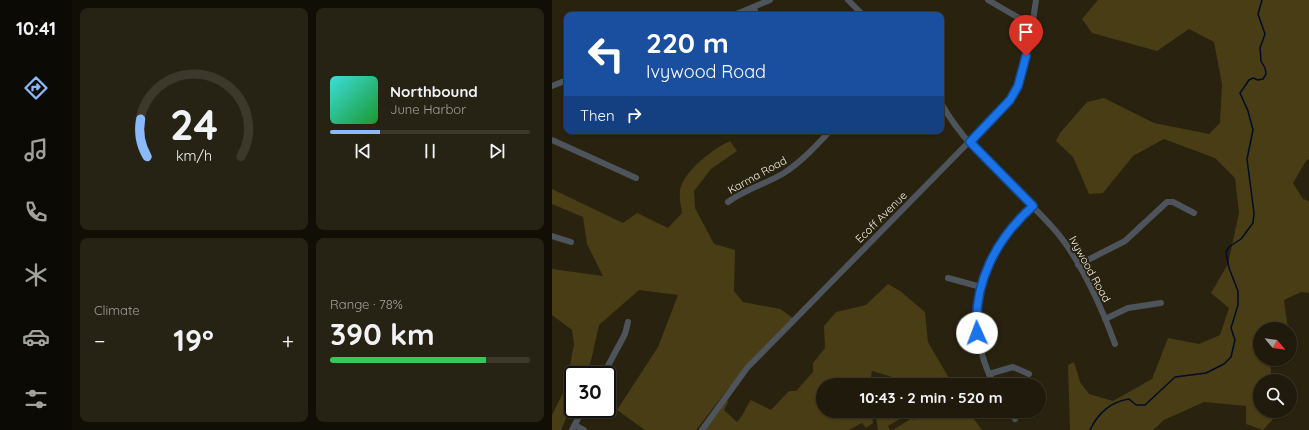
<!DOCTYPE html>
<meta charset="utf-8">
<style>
:root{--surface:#1f1a0b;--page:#272314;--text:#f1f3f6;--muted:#a1a19d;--line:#3c382c;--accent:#8abafc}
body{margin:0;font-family:Quicksand,sans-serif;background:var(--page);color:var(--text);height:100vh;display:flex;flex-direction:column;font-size:15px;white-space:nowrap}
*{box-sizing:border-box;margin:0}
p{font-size:13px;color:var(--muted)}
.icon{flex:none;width:22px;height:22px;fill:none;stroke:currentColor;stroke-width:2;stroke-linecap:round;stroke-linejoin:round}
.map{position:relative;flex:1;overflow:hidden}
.side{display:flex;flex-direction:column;gap:8px;padding:8px;background:#110e06;width:480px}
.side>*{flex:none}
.top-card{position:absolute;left:12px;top:12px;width:380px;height:122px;border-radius:8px;box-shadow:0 1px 3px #0004,0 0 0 1px var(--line);background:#1a4fa0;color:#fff;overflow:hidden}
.needle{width:26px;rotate:119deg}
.buttons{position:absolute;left:701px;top:322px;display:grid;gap:8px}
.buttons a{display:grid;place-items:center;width:44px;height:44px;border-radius:50%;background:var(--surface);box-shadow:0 1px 3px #0004,0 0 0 1px var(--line);font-size:20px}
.speed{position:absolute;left:12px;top:366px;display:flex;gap:8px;font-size:20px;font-weight:700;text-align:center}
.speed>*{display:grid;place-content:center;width:52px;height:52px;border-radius:50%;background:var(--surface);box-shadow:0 1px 3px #0004,0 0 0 1px var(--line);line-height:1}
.speed .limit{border:2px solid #111;border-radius:6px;background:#fff;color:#111}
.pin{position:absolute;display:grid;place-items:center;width:34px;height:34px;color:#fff;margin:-41px -17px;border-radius:50% 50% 50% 0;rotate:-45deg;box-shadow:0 0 4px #0007}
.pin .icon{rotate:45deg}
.me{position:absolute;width:44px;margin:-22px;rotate:358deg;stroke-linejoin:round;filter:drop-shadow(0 0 3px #0008)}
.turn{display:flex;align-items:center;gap:14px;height:84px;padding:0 16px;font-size:18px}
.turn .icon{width:52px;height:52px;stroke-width:2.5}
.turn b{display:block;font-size:28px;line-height:34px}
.then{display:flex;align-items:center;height:38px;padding:0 16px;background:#0003;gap:8px;font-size:15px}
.big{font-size:30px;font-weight:800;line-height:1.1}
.side .widget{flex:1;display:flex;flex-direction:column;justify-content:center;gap:6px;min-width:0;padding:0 14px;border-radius:8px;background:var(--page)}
.side .dial{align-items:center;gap:0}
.dial svg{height:104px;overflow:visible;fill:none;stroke:var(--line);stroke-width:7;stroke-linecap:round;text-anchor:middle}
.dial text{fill:var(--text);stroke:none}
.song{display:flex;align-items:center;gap:12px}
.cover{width:48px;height:48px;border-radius:6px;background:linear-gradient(135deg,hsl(180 70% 55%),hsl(130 70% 35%))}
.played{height:4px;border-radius:2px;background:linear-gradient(90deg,var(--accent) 25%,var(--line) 25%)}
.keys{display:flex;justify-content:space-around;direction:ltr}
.heat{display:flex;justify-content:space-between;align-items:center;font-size:22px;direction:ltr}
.charge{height:6px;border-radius:3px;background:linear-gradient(90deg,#34c759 78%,var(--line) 0)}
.side .tiles{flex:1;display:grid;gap:8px;grid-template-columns:repeat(2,1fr)}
.trip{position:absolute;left:264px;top:378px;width:230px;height:40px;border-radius:20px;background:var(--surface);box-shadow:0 1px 3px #0004,0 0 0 1px var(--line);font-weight:800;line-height:40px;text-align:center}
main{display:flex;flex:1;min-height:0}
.dock{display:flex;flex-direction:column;width:72px;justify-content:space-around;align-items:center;background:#0c0a04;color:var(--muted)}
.dock .icon{width:28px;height:28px}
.dock .current{color:var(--accent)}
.dock b{font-size:18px;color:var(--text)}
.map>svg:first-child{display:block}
.green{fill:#493d15}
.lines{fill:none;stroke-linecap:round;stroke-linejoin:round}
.stream{stroke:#000c28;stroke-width:1.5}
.minor{stroke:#4e545c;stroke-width:6}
.route-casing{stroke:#114b97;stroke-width:10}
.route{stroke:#1a73e8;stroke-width:7}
.labels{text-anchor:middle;stroke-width:4;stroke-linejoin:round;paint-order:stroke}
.street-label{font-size:11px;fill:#f2eee2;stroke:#29220f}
</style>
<main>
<nav class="dock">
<b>10:41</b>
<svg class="icon current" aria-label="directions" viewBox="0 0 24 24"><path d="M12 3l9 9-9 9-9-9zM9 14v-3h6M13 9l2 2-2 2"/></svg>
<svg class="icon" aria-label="music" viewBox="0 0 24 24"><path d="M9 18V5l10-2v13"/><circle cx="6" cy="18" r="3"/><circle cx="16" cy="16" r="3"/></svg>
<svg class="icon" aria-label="phone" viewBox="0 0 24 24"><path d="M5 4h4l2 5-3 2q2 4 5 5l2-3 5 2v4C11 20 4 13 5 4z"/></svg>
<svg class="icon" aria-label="climate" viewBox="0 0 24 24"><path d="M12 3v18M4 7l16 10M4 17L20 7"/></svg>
<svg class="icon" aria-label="car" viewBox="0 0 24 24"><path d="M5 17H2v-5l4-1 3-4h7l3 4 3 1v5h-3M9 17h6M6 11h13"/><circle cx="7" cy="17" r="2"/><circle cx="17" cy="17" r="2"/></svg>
<svg class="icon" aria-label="filters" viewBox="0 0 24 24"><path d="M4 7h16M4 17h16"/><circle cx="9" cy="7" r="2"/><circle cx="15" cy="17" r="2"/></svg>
</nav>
<section class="side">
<div class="tiles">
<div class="widget dial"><svg viewBox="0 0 100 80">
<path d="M14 69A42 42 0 1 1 86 69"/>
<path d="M14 69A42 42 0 0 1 9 40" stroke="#8abafc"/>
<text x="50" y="56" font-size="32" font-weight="700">24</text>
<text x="50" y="72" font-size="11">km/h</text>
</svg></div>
<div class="widget">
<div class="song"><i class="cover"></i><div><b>Northbound</b><p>June Harbor</p></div></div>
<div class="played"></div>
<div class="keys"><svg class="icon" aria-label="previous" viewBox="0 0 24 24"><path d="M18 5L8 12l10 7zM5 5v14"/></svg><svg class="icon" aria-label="pause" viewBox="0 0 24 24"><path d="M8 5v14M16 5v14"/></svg><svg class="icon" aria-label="next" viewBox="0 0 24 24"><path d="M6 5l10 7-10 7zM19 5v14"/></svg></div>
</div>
<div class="widget"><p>Climate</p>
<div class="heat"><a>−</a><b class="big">19°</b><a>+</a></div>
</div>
<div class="widget"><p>Range · 78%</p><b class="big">390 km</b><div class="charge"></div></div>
</div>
</section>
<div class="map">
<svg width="757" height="430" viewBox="0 0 757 430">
<rect width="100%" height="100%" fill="#29220f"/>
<g class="green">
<polygon points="546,0 757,0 757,159 754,161 741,183 751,199 757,201 757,293 749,292 732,300 736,329 708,329 708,359 724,359 718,362 720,381 708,381 708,411 723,411 724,416 711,430 694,424 694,406 652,402 612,420 601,430 518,430 516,365 522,362 528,382 537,394 561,401 600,379 616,338 647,344 668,335 677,308 659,293 676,264 687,213 683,178 663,158 612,139 581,156 551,193 537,194 521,157 504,141 508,133 535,102 552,98 602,123 657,134 668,123 670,84 662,42 637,29 605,51 540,33 530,19"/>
<path d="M178 141 185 151 159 169 142 191 143 208 162 244 183 250 182 291 191 302 228 309 241 318 193 367 144 430H93L65 410 106 347 126 295 87 290 47 325 39 361 33 375H21V402L9 430H0V415L14 387 22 344 20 330 0 315V269L51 276 35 244 31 217 0 204V189L71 223 85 213 116 228 130 213C129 206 127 198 128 191 130 172 162 148 178 141Z"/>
<path d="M336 284 348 291 373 312 376 342 401 385H356L353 383 349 385 351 381 347 379 320 371 319 377H314L313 385H271V411H319L321 423 314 428 310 423 297 430H153L175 400 176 402 172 410 185 422C191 417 194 406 199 400L219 410 237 391H244L261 372V363L273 348 272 326 284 312 314 305Z"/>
<polygon points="323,411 355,411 356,414 336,426 338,430 326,430"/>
<polygon points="374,411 416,411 430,430 341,430 360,418 362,420"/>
</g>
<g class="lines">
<path class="stream" d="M538 430C546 413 558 402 577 399L584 405H593L623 377 654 373 672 364 679 357 683 340 679 328 686 305V291L677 268 674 252 677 247 689 239 701 223 702 213 695 159 701 130 696 111 688 93 697 80 701 78 706 80 711 79 714 74 713 68 709 61 708 48 713 34 706 14 710 0"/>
<g class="minor">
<polyline points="296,0 311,15"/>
<polyline points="436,0 465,17 480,23"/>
<polyline points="202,7 204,15"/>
<polyline points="182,15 218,0"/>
<polyline points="0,86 15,80"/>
<path d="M389 103C416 152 465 187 502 229 527 257 550 308 563 344"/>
<polyline points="0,140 84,178"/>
<path d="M176 202C193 189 214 184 232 173 249 162 264 146 278 131"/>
<polyline points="0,236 19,242"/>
<polyline points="526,265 573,241 615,202 621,202 642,213"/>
<polyline points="396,278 429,287"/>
<polyline points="553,319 576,308 609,303"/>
<polyline points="437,374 461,367 477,374"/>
<polyline points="51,375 73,334 76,322"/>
<path d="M442 385C409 319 426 254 481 206"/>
<polyline points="458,411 463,419"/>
<polyline points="23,425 32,430"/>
<polyline points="20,430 31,409"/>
<path d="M150 430 195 368 458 100C476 71 479 33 484 0"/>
</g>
</g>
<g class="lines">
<g class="route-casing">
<path id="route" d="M425 333C421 283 444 239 481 206L418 142 458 100 466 86 474 56"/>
</g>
<use href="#route" class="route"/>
</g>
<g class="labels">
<g class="street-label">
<text transform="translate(205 175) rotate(-29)" y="4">Karma Road</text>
<text transform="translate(329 217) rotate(-45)" y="4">Ecoff Avenue</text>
<text transform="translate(538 269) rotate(61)" y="4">Ivywood Road</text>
</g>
</g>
</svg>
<div class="buttons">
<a><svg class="needle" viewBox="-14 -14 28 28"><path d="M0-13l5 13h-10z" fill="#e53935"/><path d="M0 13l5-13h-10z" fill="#a1a19d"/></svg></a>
<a><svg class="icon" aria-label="search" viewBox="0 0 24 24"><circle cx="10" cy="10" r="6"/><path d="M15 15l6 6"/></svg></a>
</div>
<div class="speed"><div class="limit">30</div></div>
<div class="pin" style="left:474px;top:56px;background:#d93025"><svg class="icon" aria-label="arrive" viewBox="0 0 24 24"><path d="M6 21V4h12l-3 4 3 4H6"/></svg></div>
<svg class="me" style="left:425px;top:333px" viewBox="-20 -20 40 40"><circle r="19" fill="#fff"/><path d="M0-13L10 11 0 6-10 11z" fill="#1a73e8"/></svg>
<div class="trip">10:43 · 2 min · 520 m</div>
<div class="top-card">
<div class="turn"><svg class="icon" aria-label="left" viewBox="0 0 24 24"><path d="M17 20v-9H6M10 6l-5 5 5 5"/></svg><div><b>220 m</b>Ivywood Road</div></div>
<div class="then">Then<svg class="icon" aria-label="right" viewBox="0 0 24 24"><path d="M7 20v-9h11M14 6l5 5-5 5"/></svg></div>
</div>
</div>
</main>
